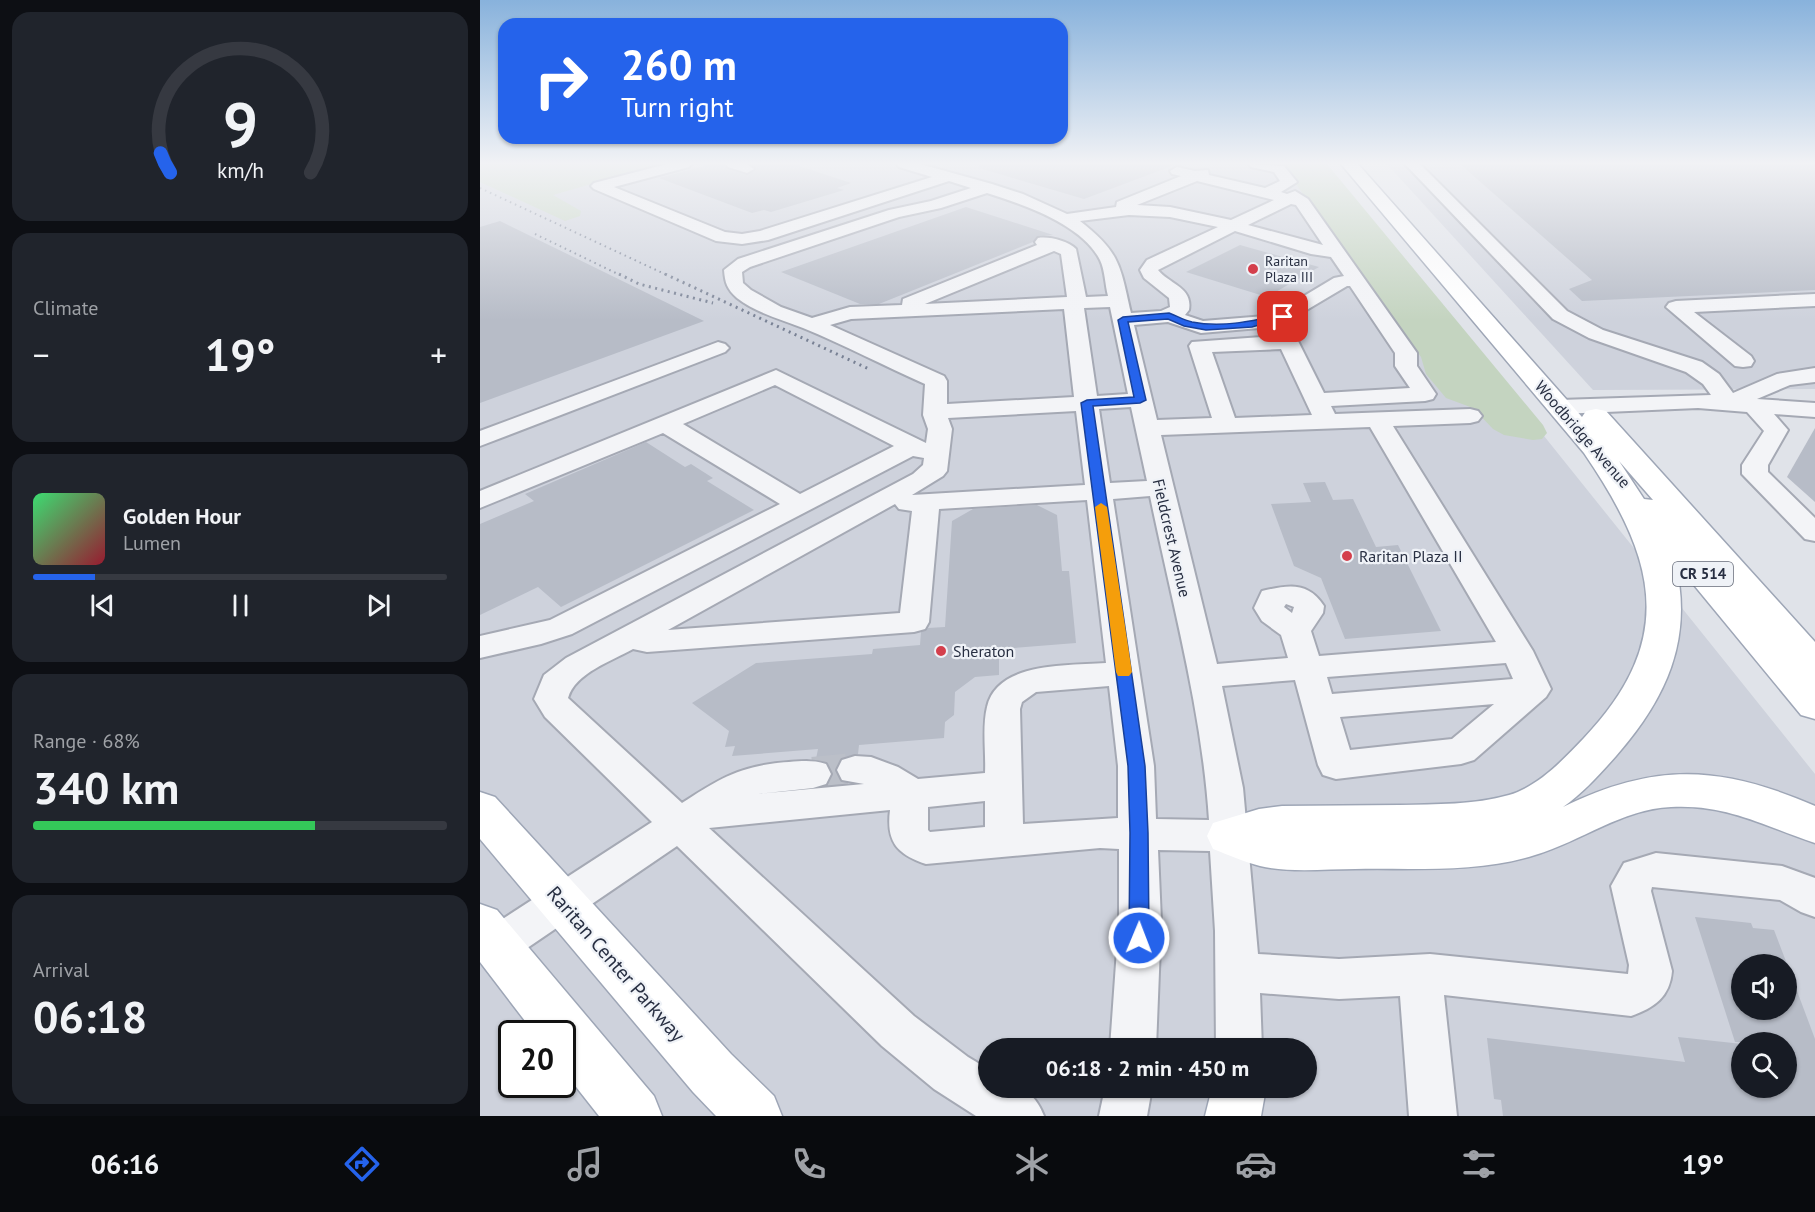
<!DOCTYPE html>
<meta charset="utf-8">
<style>
:root{--surface:#171b24;--page:#20242c;--text:#f1f3f6;--muted:#9ea1a6;--line:#363941;--accent:#2563eb}
body{margin:0;font-family:"PT Sans",sans-serif;background:var(--page);color:var(--text);height:100vh;display:flex;flex-direction:column;font-size:22px;white-space:nowrap}
*{box-sizing:border-box;margin:0}
p{font-size:20px;color:var(--muted)}
.icon{flex:none;width:33px;height:33px;fill:none;stroke:currentColor;stroke-width:2;stroke-linecap:round;stroke-linejoin:round}
.map{position:relative;flex:1;overflow:hidden}
.sheet{display:flex;flex-direction:column;gap:12px;padding:12px;background:#0d0f14;width:480px}
.sheet>*{flex:none}
.guide{position:absolute;left:18px;top:18px;width:570px;height:126px;border-radius:18px;box-shadow:0 2px 4px #0004;background:#2563eb;color:#fff;overflow:hidden}
.controls{position:absolute;left:1251px;top:954px;display:grid;gap:12px}
.controls a{display:grid;place-items:center;width:66px;height:66px;border-radius:50%;background:var(--surface);box-shadow:0 2px 4px #0004;font-size:30px}
.speed{position:absolute;left:18px;top:1020px;display:flex;gap:12px;font-size:30px;font-weight:700;text-align:center}
.speed>*{display:grid;place-content:center;width:78px;height:78px;border-radius:50%;background:var(--surface);box-shadow:0 2px 4px #0004;line-height:1}
.speed .limit{border:3px solid #111;border-radius:9px;background:#fff;color:#111}
.pin{position:absolute;display:grid;place-items:center;width:51px;height:51px;color:#fff;margin:-26px;border-radius:12px;box-shadow:0 3px 9px #0006}
.me{position:absolute;width:66px;margin:-33px;rotate:1deg;stroke-linejoin:round;filter:drop-shadow(0 0 4px #0008)}
.turn{display:flex;align-items:center;gap:21px;height:126px;padding:0 24px;font-size:27px}
.turn .icon{width:78px;height:78px;stroke-width:2.5}
.turn b{display:block;font-size:42px;line-height:51px}
.big{font-size:45px;font-weight:700;line-height:1.1}
.sheet .card{flex:1;display:flex;flex-direction:column;justify-content:center;gap:9px;min-width:0;padding:0 21px;border-radius:18px;background:var(--page)}
.sheet .dial{align-items:center;gap:0}
.dial svg{height:156px;overflow:visible;fill:none;stroke:var(--line);stroke-width:7;stroke-linecap:round;text-anchor:middle}
.dial text{fill:var(--text);stroke:none}
.song{display:flex;align-items:center;gap:18px}
.cover{width:72px;height:72px;border-radius:9px;background:linear-gradient(135deg,hsl(140 70% 55%),hsl(350 70% 35%))}
.played{height:6px;border-radius:3px;background:linear-gradient(90deg,var(--accent) 15%,var(--line) 15%)}
.keys{display:flex;justify-content:space-around;direction:ltr}
.heat{display:flex;justify-content:space-between;align-items:center;font-size:33px;direction:ltr}
.charge{height:9px;border-radius:4px;background:linear-gradient(90deg,#34c759 68%,var(--line) 0)}
.trip{position:absolute;left:498px;top:1038px;width:339px;height:60px;border-radius:30px;background:var(--surface);box-shadow:0 2px 4px #0004;font-weight:700;line-height:60px;text-align:center}
.tab-bar{display:flex;height:96px;justify-content:space-around;align-items:center;background:#090b0e;color:var(--muted)}
.tab-bar .icon{width:42px;height:42px}
.tab-bar .current{color:var(--accent)}
.tab-bar b{font-size:27px;color:var(--text)}
main{display:flex;flex:1;min-height:0}
.map>svg:first-child{display:block}
.built{fill:#ced2dc;fill-rule:evenodd}
.green{fill:#c4d4c0}
.building{fill:#b7bcc7}
.lines{fill:none;stroke-linecap:round;stroke-linejoin:round}
.minor-tunnel{stroke:#bbbfc8;stroke-width:34;stroke-dasharray:34 16;stroke-linecap:butt}
.minor-casing{stroke:#a5a9b4;stroke-width:4}
.major-casing{stroke:#9ea6b6;stroke-width:3}
.minor{fill:#f3f4f7;fill-rule:evenodd}
.major{fill:#fff;fill-rule:evenodd}
.rail-far1{stroke:#788194;stroke-width:2;stroke-dasharray:1.5 4;stroke-linecap:butt}
.rail{stroke:#788194;stroke-width:3;stroke-dasharray:2 4.5;stroke-linecap:butt}
.route{fill:#2563eb;stroke:#184099;stroke-width:1.5}
.slow{fill:#f59e0b}
.poi-dot{fill:#d43f4c;stroke:#eff2f7;stroke-width:2}
.labels{text-anchor:middle;stroke-width:4.5;stroke-linejoin:round;paint-order:stroke}
.far-poi-label{font-size:14px;fill:#282f42;stroke:#eff2f7;text-anchor:start}
.shield{fill:#eff2f7;stroke:#646a78;stroke-width:1.5}
.shield-label{font-size:15px;font-weight:bold;fill:#282f42}
.street-label{font-size:16px;fill:#282f42;stroke:#eff2f7}
.poi-label{font-size:16px;fill:#282f42;stroke:#eff2f7;text-anchor:start}
.near-street-label{font-size:20px;fill:#282f42;stroke:#eff2f7}
</style>
<main>
<section class="sheet">
<div class="card dial"><svg viewBox="0 0 100 80">
<path d="M14 69A42 42 0 1 1 86 69"/>
<path d="M14 69A42 42 0 0 1 9 59" stroke="#2563eb"/>
<text x="50" y="56" font-size="32" font-weight="700">9</text>
<text x="50" y="72" font-size="11">km/h</text>
</svg></div>
<div class="card"><p>Climate</p>
<div class="heat"><a>−</a><b class="big">19°</b><a>+</a></div>
</div>
<div class="card">
<div class="song"><i class="cover"></i><div><b>Golden Hour</b><p>Lumen</p></div></div>
<div class="played"></div>
<div class="keys"><svg class="icon" aria-label="previous" viewBox="0 0 24 24"><path d="M18 5L8 12l10 7zM5 5v14"/></svg><svg class="icon" aria-label="pause" viewBox="0 0 24 24"><path d="M8 5v14M16 5v14"/></svg><svg class="icon" aria-label="next" viewBox="0 0 24 24"><path d="M6 5l10 7-10 7zM19 5v14"/></svg></div>
</div>
<div class="card"><p>Range · 68%</p><b class="big">340 km</b><div class="charge"></div></div>
<div class="card"><p>Arrival</p><b class="big">06:18</b></div>
</section>
<div class="map">
<svg width="1335" height="1116" viewBox="0 0 1335 1116">
<rect width="100%" height="100%" fill="#e0e3e9"/>
<g class="built">
<path d="M0 164H846L1335 774V1116H0ZM1262 964H1306V1010H1262ZM32 1034H82V1084H32ZM1262 1042H1306V1088H1262ZM508 1048H826V1088H508Z"/>
<polygon points="907,164 1335,164 1335,389 1113,390"/>
</g>
<g class="green">
<polygon points="0,164 165,164 171,167 73,195 101,211 100,216 85,221 0,182"/>
<polygon points="785,164 847,164 1063,425 1067,433 1062,439 1053,440 1024,435 1013,429 993,408 966,398 946,374 941,357 805,169"/>
</g>
<g class="building">
<polygon points="231,164 244,164 247,169 266,175 276,170 271,164 313,164 371,183 357,188 364,190 291,212 284,210 272,213 179,178"/>
<polygon points="500,164 691,164 692,166 604,199 499,168"/>
<polygon points="980,164 1335,164 1335,290 1102,301 1089,289 1112,280"/>
<polygon points="486,207 573,235 558,236 553,242 399,304 380,304 301,272"/>
<polygon points="20,221 224,321 0,403 0,227"/>
<polygon points="760,245 839,267 787,297 706,272"/>
<polygon points="1335,428 1335,502 1307,477"/>
<polygon points="166,442 205,467 211,464 233,478 227,481 274,510 81,607 58,587 0,615 0,524 54,501 45,494"/>
<polygon points="845,482 853,500 873,499 896,547 918,545 961,631 865,639 841,578 814,566 791,504 831,502 823,483"/>
<polygon points="557,505 577,515 582,571 589,571 596,643 534,648 519,659 519,675 495,677 475,692 474,715 465,722 464,738 379,745 378,754 361,758 355,769 360,781 368,783 348,785 353,773 347,762 336,759 338,749 252,756 255,746 245,747 249,731 212,703 276,663 392,654 393,649 440,645 441,632 448,628 465,627 472,521 493,509"/>
<polygon points="1215,917 1271,923 1273,928 1294,930 1307,964 1262,964 1262,1010 1306,1010 1308,967 1335,1039 1335,1116 1023,1116 1021,1100 1014,1099 1007,1038 1205,1062 1198,1037 1262,1044 1262,1088 1306,1088 1306,1042 1255,1042"/>
</g>
<g class="lines">
<polyline class="minor-tunnel" points="333,774 375,770"/>
<g class="minor-casing">
<g id="minor">
<path d="M187 164H211L209 167 134 187 245 232 262 234 280 231 452 177 419 167 417 164H440L512 184 543 194 587 214 636 207 637 202 701 176 692 174 690 171 697 167 715 171 728 170 729 175 785 188 800 181 794 172 771 167 769 164 804 166 817 182 801 192 807 194 815 191 828 199 937 353V366L956 394 953 399 945 401 851 406 855 414 990 409 998 411 1002 416 998 421 990 423 913 426 1053 651 1071 689 1066 697 994 760 981 764 856 779 843 775 838 765 815 680 742 686 763 788 778 954 859 959 950 954 1148 974 1149 965 1131 886 1144 863 1176 853 1302 866 1335 878V917L1321 912 1300 900 1172 887 1171 891 1192 971C1190 997 1174 1008 1151 1016L964 995 977 1116H929L920 996 859 999 780 993 782 1048H736L735 931 730 851 678 850 681 921 676 1048H630L639 921V849L620 848 446 864C417 854 406 842 410 810L229 828 434 1016 488 1057 508 1069V1088C538 1088 552 1086 564 1116H496L454 1089 402 1046 197 846 31 959 16 965 1 959V933L172 822 65 717 54 699 64 675 86 658 433 474 443 465 444 458 433 456 92 634 61 644 0 658V636L70 620 300 504 183 433 0 508V491L296 370 446 443 448 429 443 415 445 384C404 366 365 345 323 328 301 319 276 313 257 298 247 289 245 283 244 270L258 259 409 210 451 201 491 188 469 181 288 240 262 244 236 241 114 189 111 186 114 183ZM717 181 794 200 751 220 690 207 657 205ZM507 193C542 204 602 224 620 260 625 270 625 285 628 296L606 297 596 249C588 241 569 236 558 238L555 242 557 245 423 299 422 305 370 307 332 318 301 307 271 290 263 283 262 272 270 267 419 217 461 208ZM811 204 816 205 843 245 768 225ZM649 215 690 217 738 227 667 260 660 270 664 278 689 298 690 307 681 311 651 313C640 266 641 253 600 221ZM755 231 831 254 851 257 864 276 854 278 799 311 785 316 723 321 705 315 709 310C713 287 689 284 678 270ZM574 251 581 254 587 297 445 304ZM867 286H870L915 353V366L930 388 844 393 808 321ZM630 307 648 394 617 396 604 308ZM584 309 594 397 467 404V381L464 376 350 325 371 319ZM688 322 721 333 791 327 795 336 712 342 709 346 732 418 677 420 654 325ZM801 349 832 415 755 418 732 352ZM295 385 414 446 320 494 203 424ZM651 407 667 481 630 483 619 409ZM596 411 605 485 432 495 463 476 467 471 472 429 468 418ZM890 427 1016 642 839 656 831 631 843 613 844 606C828 581 808 585 782 591L774 608 782 621 801 635 808 658 737 664 681 435ZM670 496C692 603 722 711 729 820L676 819 674 766 633 499ZM607 500 626 663C589 666 517 661 507 707 502 727 506 752 505 773L438 779 418 767 391 757 375 756 362 760 357 770 362 780 384 784 278 794 333 788 346 784 351 774 346 764C333 760 323 761 309 762 262 765 240 778 202 803L88 698C95 673 132 661 153 649L167 652 434 632 445 629 449 622 459 509ZM415 504 419 509 432 511 420 613 188 630ZM806 604 814 607 812 613 804 607ZM1026 663 1033 679 852 694 847 677ZM629 686 638 766V818L543 824 540 709 542 702 556 692ZM1014 704 972 739 870 750 860 717ZM505 801V827L450 832 448 830V807Z"/>
<polygon points="246,164 267,164 274,169 267,173 248,167"/>
<polygon points="925,164 940,164 1087,311 1123,330 1222,362 1239,374 1253,393 1297,374 1335,368 1335,382 1310,385 1277,399 1335,403 1335,417 1294,414 1308,430 1288,465 1288,472 1335,518 1335,541 1325,539 1262,474 1262,465 1284,431 1267,412 1218,408 1080,414 1072,412 1068,407 1072,402 1080,400 1231,395 1223,384 1206,372 1109,338 1073,319"/>
<polygon points="1335,294 1335,306 1214,312 1271,356 1274,361 1271,366 1263,367 1255,366 1186,307 1189,303 1196,301"/>
<polygon points="238,342 245,344 249,348 245,352 0,446 0,431"/>
<polygon points="625,1088 672,1088 667,1116 619,1116"/>
</g>
</g>
<g class="major-casing">
<g id="major">
<path d="M861 164H878L1102 417 1106 411 1116 409 1126 411 1335 642V719L1321 715 1195 562C1214 639 1186 699 1136 756 1120 774 1103 793 1083 807 1175 762 1241 765 1335 806V843C1284 826 1247 804 1191 807 1142 809 1102 841 1055 855 998 873 935 868 875 869 845 869 810 873 780 866 764 862 749 855 733 849L727 836 733 823 779 809 802 806C841 806 881 805 920 805 956 804 994 805 1029 795 1059 786 1083 760 1104 738 1199 638 1175 557 1104 453ZM1139 461 1173 500 1164 499Z"/>
<polygon points="0,792 15,797 251,1054 294,1096 302,1116 236,1116 213,1092 0,839"/>
<polygon points="0,904 17,910 174,1096 182,1116 119,1116 82,1069 82,1034 55,1034 0,962"/>
<polygon points="732,1088 786,1088 781,1116 725,1116"/>
</g>
</g>
<use href="#minor" class="minor"/>
<use href="#major" class="major"/>
<g class="rail-far1">
<polyline points="0,188 189,276"/>
<polyline points="55,234 142,276"/>
</g>
<g class="rail">
<polyline points="139,274 159,284 233,303"/>
<polyline points="185,274 389,369"/>
</g>
</g>
<linearGradient id="sky" x2="0" y2="1"><stop stop-color="#88b2dc"/><stop offset="0.51" stop-color="#f1f2f5"/><stop offset="1" stop-color="#f1f2f5" stop-opacity="0"/></linearGradient>
<rect width="1335" height="320" fill="url(#sky)"/>
<path class="route" d="M689 313C697 316 704 320 712 322 742 328 774 321 803 314L807 317 772 327 726 330 704 326 688 319 648 322 666 400 660 403 613 406 665 766 668 833 669 938 666 944 659 947 652 944 649 938 650 833 648 766 601 403 607 400 654 397 638 320 643 317Z"/>
<polygon class="slow" points="621,503 627,507 652,672 649,676 638,676 636,672 615,507"/>
<g class="poi-dot">
<circle cx="773" cy="269" r="6"/>
<circle cx="867" cy="556" r="6"/>
<circle cx="461" cy="651" r="6"/>
</g>
<g class="labels">
<g class="far-poi-label">
<text x="785" y="266">Raritan<tspan x="785" dy="16">Plaza III</tspan></text>
</g>
<rect class="shield" x="1193" y="562" width="60" height="24" rx="4.5"/>
<g class="shield-label">
<text x="1223" y="579">CR 514</text>
</g>
<g class="street-label">
<text transform="translate(1103 434) rotate(49)" y="6">Woodbridge Avenue</text>
<text transform="translate(692 538) rotate(77)" y="6">Fieldcrest Avenue</text>
</g>
<g class="poi-label">
<text x="879" y="562">Raritan Plaza II</text>
<text x="473" y="657">Sheraton</text>
</g>
<g class="near-street-label">
<text transform="translate(136 964) rotate(49)" y="7">Raritan Center Parkway</text>
</g>
</g>
</svg>
<div class="controls">
<a><svg class="icon" aria-label="sound" viewBox="0 0 24 24"><path d="M4 9h4l5-4v14l-5-4H4zM17 9q2 3 0 6"/></svg></a>
<a><svg class="icon" aria-label="search" viewBox="0 0 24 24"><circle cx="10" cy="10" r="6"/><path d="M15 15l6 6"/></svg></a>
</div>
<div class="speed"><div class="limit">20</div></div>
<div class="pin" style="left:803px;top:317px;background:#d93025"><svg class="icon" aria-label="arrive" viewBox="0 0 24 24"><path d="M6 21V4h12l-3 4 3 4H6"/></svg></div>
<svg class="me" style="left:659px;top:938px" viewBox="-20 -20 40 40"><circle r="17" fill="#2563eb" stroke="#fff" stroke-width="3"/><path d="M0-11L8 9 0 5-8 9z" fill="#fff"/></svg>
<div class="trip">06:18 · 2 min · 450 m</div>
<div class="guide">
<div class="turn"><svg class="icon" aria-label="right" viewBox="0 0 24 24"><path d="M7 20v-9h11M14 6l5 5-5 5"/></svg><div><b>260 m</b>Turn right</div></div>
</div>
</div>
</main>
<nav class="tab-bar">
<b>06:16</b>
<svg class="icon current" aria-label="directions" viewBox="0 0 24 24"><path d="M12 3l9 9-9 9-9-9zM9 14v-3h6M13 9l2 2-2 2"/></svg>
<svg class="icon" aria-label="music" viewBox="0 0 24 24"><path d="M9 18V5l10-2v13"/><circle cx="6" cy="18" r="3"/><circle cx="16" cy="16" r="3"/></svg>
<svg class="icon" aria-label="phone" viewBox="0 0 24 24"><path d="M5 4h4l2 5-3 2q2 4 5 5l2-3 5 2v4C11 20 4 13 5 4z"/></svg>
<svg class="icon" aria-label="climate" viewBox="0 0 24 24"><path d="M12 3v18M4 7l16 10M4 17L20 7"/></svg>
<svg class="icon" aria-label="car" viewBox="0 0 24 24"><path d="M5 17H2v-5l4-1 3-4h7l3 4 3 1v5h-3M9 17h6M6 11h13"/><circle cx="7" cy="17" r="2"/><circle cx="17" cy="17" r="2"/></svg>
<svg class="icon" aria-label="filters" viewBox="0 0 24 24"><path d="M4 7h16M4 17h16"/><circle cx="9" cy="7" r="2"/><circle cx="15" cy="17" r="2"/></svg>
<b>19°</b>
</nav>
